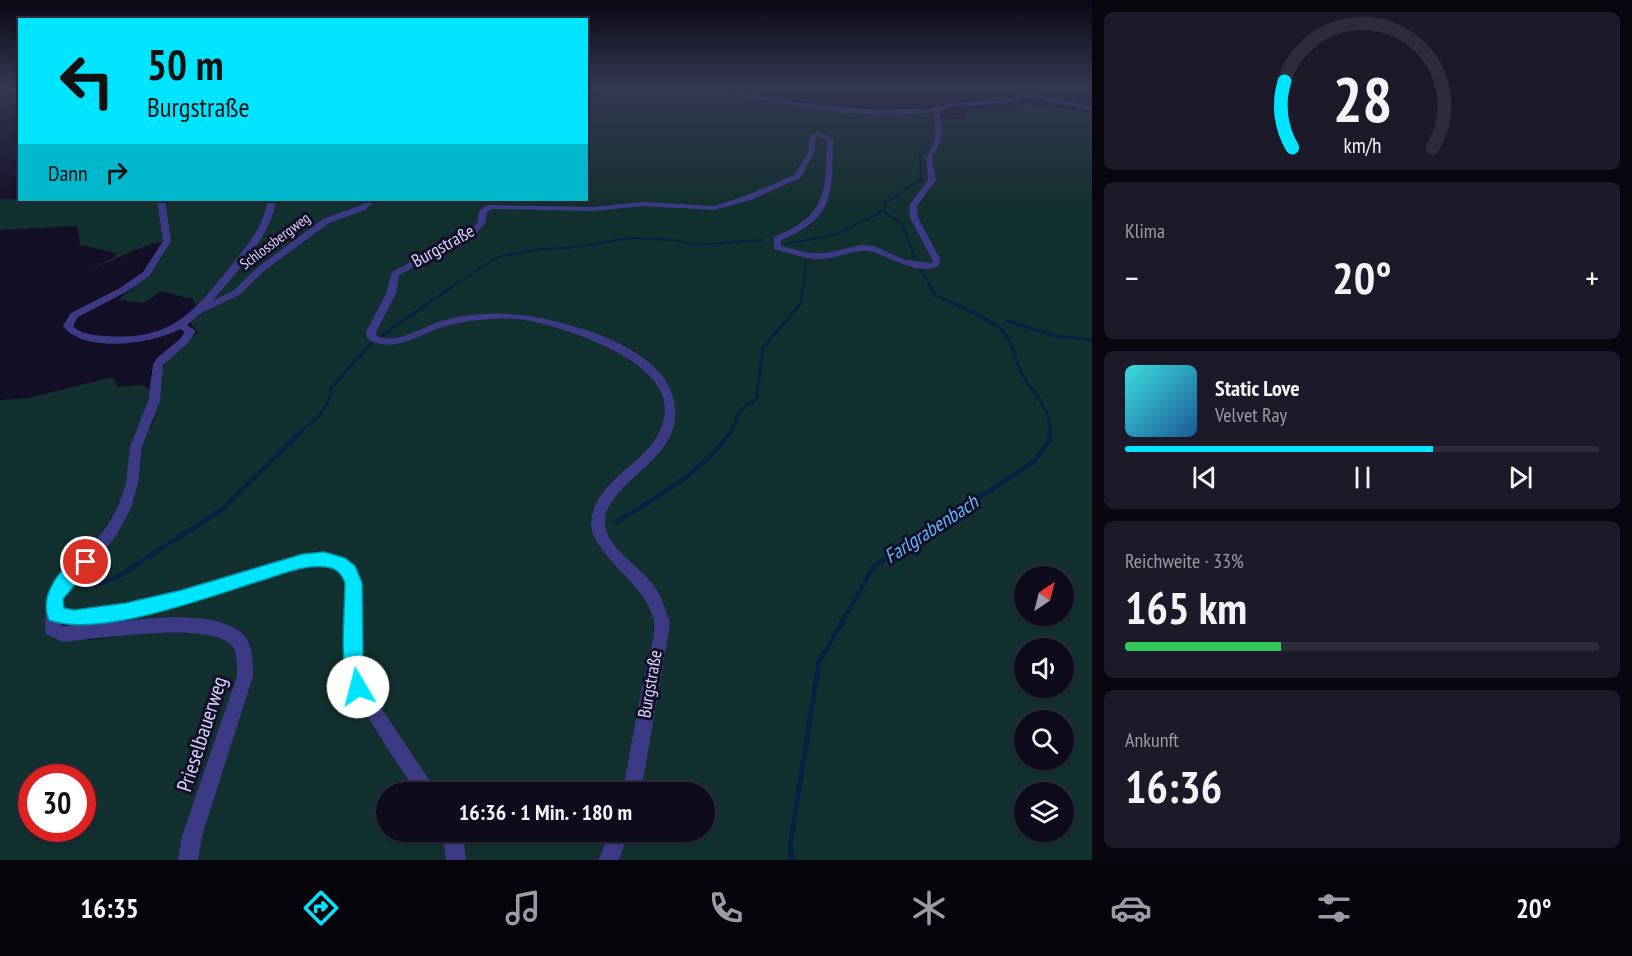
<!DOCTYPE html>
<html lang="de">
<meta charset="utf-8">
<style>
:root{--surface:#0e0b1c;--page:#1c1929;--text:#f1f3f6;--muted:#9b9ba3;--line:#2e2b3b;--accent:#00e5ff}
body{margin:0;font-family:"PT Sans Narrow",sans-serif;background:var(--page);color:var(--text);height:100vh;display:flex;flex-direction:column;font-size:22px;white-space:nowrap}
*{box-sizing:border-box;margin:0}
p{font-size:20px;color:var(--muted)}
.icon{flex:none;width:33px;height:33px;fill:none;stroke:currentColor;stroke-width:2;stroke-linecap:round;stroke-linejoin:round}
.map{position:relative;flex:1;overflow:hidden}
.side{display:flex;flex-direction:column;gap:12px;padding:12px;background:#08060f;width:540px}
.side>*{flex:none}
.guide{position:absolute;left:18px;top:18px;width:570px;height:183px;border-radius:0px;box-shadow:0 2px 4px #0004,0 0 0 2px var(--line);background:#00e5ff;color:#111;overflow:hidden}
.needle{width:39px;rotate:35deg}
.buttons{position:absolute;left:1014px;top:566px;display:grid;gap:12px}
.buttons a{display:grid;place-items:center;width:60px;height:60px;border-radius:50%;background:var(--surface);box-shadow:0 2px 4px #0004,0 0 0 2px var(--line);font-size:30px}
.speed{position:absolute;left:18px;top:764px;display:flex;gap:12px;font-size:30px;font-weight:700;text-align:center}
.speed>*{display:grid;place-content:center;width:78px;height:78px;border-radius:50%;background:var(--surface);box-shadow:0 2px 4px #0004,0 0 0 2px var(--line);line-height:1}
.speed .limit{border:9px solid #d22;background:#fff;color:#111}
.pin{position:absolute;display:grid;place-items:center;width:51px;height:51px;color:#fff;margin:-26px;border:3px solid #fff;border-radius:50%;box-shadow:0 2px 6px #0007}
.me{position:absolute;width:66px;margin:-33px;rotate:352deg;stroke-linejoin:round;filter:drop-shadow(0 0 4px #0008)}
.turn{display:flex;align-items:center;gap:21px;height:126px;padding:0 30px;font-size:27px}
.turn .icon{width:78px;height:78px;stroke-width:2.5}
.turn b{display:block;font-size:42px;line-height:51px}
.then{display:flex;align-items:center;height:57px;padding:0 30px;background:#0003;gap:12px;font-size:22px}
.big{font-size:45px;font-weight:700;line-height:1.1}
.side .card{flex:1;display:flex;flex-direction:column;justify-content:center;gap:9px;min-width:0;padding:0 21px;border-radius:9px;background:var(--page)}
.side .dial{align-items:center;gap:0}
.dial svg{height:156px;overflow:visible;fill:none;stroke:var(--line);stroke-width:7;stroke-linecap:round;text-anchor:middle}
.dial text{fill:var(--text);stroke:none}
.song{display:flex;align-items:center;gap:18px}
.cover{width:72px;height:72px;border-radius:9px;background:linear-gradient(135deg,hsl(180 70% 55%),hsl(210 70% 35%))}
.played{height:6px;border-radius:3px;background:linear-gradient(90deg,var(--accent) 65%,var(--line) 65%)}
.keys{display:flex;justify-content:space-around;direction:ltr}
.heat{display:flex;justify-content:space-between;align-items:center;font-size:33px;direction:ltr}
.charge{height:9px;border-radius:4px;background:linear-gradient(90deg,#34c759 33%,var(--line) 0)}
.trip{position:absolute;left:376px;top:782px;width:339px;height:60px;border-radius:30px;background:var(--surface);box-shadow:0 2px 4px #0004,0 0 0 2px var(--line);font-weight:700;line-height:60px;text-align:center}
.tabs{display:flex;height:96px;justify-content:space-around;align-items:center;background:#06040b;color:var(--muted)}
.tabs .icon{width:42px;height:42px}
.tabs .on{color:var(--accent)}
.tabs b{font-size:27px;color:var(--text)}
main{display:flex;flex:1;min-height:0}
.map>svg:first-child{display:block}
.green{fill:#12302f;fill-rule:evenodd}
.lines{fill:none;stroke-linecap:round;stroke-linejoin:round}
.stream-far3{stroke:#0a1f44;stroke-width:2}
.stream-far2{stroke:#0a1f44;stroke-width:3}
.stream-far1{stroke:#0a1f44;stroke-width:4.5}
.stream{stroke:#0a1f44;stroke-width:5}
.street{fill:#3d3a85;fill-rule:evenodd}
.route{fill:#00e5ff;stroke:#0095a6;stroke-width:1.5}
.labels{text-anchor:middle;stroke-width:6;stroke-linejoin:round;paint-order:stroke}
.far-street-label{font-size:15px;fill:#d9d4ff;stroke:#130f26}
.street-label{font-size:18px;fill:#d9d4ff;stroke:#130f26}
.water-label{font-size:20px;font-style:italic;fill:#62b6ff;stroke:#130f26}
.near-street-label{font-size:21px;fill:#d9d4ff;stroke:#130f26}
</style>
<main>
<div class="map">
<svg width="1092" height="860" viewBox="0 0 1092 860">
<rect width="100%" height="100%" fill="#130f26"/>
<path class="green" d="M587 88H688L807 106 929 112 935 115 934 117 965 120 967 110 1016 109 1018 104 1092 112V860H0V400L29 398 113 377 118 387 142 385 150 390 120 506 107 531 53 590 60 639 89 640 145 633H217L230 643 240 660 251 647 244 633 228 625 69 626 63 622 61 601 67 585 119 528 133 501 144 440 154 420 160 397 162 369 168 357 198 332 189 321 200 312 192 299 161 291 144 303 118 300 148 275 169 242C151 239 113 262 92 268L115 257 116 253 80 245 77 226 0 230V199L586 200ZM1024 576H1064V615H1024ZM1024 648H1064V687H1024ZM1024 720H1064V759H1024ZM32 777H82V828H32ZM387 792H705V831H387ZM1024 792H1064V831H1024Z"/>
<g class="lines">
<g class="stream-far3">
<polyline points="786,244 838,234 885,210"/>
<polyline points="916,262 902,223 885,212 884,204 921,179 920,157 933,135 929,128 934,115"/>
<polyline points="920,268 931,288"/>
<polyline points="450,288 498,257 541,249 568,248 630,238 675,240 694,245 763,240"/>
<polyline points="803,288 806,261"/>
</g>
<g class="stream-far2">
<path d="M931 287 935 295C955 305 980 313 998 327 1011 338 1012 348 1017 363 1025 387 1053 406 1050 433"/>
<polyline points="1007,321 1055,336 1092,340"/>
<polyline points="381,336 452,287"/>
<path d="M300 433C314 420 331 409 331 388L371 344"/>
<polyline points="730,433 740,411 756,399 763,348 801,303 803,287"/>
</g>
<g class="stream-far1">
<path d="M616 522C657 498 703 471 731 432"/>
<polyline points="97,585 117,577 220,511 301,432"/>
<polyline points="843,620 874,566 1035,461 1049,441 1050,432"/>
</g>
<polyline class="stream" points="792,860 790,846 819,662 844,619"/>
<g class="street">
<polygon points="8,88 16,88 0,94 0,90"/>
<path d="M714 88H723L793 102 873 110 925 109 960 102 1005 100 1027 92 1092 107V111L1028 96 1005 103 955 106 944 109 940 113 942 137 932 159 936 180 917 206 918 218 940 259 939 266C919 276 892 258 873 252 857 247 840 258 823 259 806 260 790 253 774 249V237C828 215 825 193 827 140L818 136 816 137 814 153 800 178 751 200 714 210 643 206 593 211 492 209 487 212 485 223 476 234 399 275 396 294 376 332V335C393 347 426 325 444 320 495 307 543 315 592 332 621 343 662 362 672 394 687 440 648 462 620 491 614 498 606 508 605 518 602 547 640 565 654 586 662 597 666 611 670 624L641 792H623C630 750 638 709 646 667 649 654 656 635 654 622 648 581 583 552 592 516 602 471 663 459 665 410 667 360 564 327 525 320 510 318 495 318 480 320 466 321 452 324 440 328 416 336 391 355 367 338L366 332 386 294 392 272 470 230 477 223 479 211 487 205 593 207 643 202 714 206 745 196 794 175 808 153 810 136 818 132 833 139C832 192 836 218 781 240V246L809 253H826L861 245 874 246 905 260 932 263V259L910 218 909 206 928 180 926 159 936 137 934 113 935 111C885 121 805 109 755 98 741 96 726 94 714 88Z"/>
<path d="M157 200H165L171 241 149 276 126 292 78 317 73 326C80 334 97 336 108 336 171 341 194 312 230 267 247 245 263 228 268 200H276C272 235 235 274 212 301L233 291 258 267 323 219 359 206 368 200H376L365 210 329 223 264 271 239 295 201 313 187 325 196 331 188 343 163 365 160 401 142 447 138 483 131 508 116 536 62 599V608L83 610 114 607 146 601 275 561 303 555 328 554 345 559 354 567 360 582 363 609V658L366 685 437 792H417C401 769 386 747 372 723 361 707 350 694 348 675 344 651 357 581 336 569 309 554 208 596 177 606 157 612 136 617 115 622 149 618 212 610 241 632 253 641 253 662 253 676L202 836 198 860H178L182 836 237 676C237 666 238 652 231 645 211 621 95 639 63 642L46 634C44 630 46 597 49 592L106 528 118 507 126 483 130 447 148 401 153 365 157 358 180 339 185 332 180 329C153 344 84 354 63 326L71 313 120 288 143 272 163 241ZM61 622 83 624 102 623 64 626 61 625Z"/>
<polygon points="438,831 458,831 464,844 466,860 446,860 444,845"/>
<polygon points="609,831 629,831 619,860 599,860"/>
</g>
</g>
<linearGradient id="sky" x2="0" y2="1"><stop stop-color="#0a0815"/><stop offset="0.42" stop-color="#333752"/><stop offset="1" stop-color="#333752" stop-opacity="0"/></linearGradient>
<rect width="1092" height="208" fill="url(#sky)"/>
<path class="route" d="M324 552 345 558 355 566 362 583 363 657 368 687 365 693 358 696 351 693C338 661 345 617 345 583 342 574 336 568 326 567 305 564 283 574 263 580 211 596 99 639 49 620 38 595 62 563 86 554L91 556 94 562 63 599 64 608 74 610 126 603 182 590 303 554Z"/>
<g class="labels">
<g class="far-street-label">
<text transform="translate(275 241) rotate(-37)" y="5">Schlossbergweg</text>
</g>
<g class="street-label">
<text transform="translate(443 246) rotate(-29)" y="6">Burgstraße</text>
<text transform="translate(650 684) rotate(-80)" y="6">Burgstraße</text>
</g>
<g class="water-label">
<text transform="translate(931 529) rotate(-33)" y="7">Farlgrabenbach</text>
</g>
<g class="near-street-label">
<text transform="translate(202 734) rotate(-72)" y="7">Prieselbauerweg</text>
</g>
</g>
</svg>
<div class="buttons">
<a><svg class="needle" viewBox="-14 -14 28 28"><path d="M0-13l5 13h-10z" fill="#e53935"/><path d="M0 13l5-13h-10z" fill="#9b9ba3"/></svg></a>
<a><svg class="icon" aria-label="sound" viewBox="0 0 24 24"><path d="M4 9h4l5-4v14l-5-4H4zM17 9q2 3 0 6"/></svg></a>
<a><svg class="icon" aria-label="search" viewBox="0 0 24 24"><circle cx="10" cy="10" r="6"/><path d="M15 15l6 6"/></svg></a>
<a><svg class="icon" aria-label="layers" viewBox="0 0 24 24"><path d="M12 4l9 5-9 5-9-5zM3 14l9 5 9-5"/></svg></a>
</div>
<div class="speed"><div class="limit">30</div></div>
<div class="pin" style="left:86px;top:562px;background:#d93025"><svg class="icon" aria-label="arrive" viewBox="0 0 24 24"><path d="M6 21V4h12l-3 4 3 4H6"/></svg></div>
<svg class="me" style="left:358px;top:687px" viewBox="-20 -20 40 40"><circle r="19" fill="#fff"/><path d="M0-13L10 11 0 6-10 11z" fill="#00e5ff"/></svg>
<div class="trip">16:36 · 1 Min. · 180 m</div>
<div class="guide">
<div class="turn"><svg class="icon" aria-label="left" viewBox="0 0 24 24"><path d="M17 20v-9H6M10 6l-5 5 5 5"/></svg><div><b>50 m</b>Burgstraße</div></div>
<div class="then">Dann<svg class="icon" aria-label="right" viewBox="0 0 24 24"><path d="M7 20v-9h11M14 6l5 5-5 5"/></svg></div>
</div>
</div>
<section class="side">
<div class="card dial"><svg viewBox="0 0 100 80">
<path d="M14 69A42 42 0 1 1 86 69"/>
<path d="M14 69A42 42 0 0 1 10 35" stroke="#00e5ff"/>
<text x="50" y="56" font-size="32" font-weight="700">28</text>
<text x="50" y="72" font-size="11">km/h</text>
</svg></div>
<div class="card"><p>Klima</p>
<div class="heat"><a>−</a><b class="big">20°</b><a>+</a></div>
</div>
<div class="card">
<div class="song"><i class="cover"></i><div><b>Static Love</b><p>Velvet Ray</p></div></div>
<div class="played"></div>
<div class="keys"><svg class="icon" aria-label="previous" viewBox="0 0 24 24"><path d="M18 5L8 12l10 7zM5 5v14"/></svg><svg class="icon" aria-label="pause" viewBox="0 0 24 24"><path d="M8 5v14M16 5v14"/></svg><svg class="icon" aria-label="next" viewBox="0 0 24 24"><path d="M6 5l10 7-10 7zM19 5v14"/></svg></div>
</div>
<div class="card"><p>Reichweite · 33%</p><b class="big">165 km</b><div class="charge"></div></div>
<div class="card"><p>Ankunft</p><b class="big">16:36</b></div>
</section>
</main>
<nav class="tabs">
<b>16:35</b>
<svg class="icon on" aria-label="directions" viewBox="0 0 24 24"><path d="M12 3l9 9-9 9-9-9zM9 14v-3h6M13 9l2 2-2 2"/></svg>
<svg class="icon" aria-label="music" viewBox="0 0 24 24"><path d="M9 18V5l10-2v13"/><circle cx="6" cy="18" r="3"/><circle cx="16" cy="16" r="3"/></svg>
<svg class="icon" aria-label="phone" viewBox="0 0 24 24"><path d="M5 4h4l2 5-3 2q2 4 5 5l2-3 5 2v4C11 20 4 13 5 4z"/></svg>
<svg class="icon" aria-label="climate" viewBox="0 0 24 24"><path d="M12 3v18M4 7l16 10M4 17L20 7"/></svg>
<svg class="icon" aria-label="car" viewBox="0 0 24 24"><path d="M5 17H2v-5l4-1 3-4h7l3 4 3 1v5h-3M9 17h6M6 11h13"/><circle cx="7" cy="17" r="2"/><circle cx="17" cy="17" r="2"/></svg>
<svg class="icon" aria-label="filters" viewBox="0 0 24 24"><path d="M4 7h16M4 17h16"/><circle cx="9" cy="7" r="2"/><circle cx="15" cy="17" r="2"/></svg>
<b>20°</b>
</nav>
